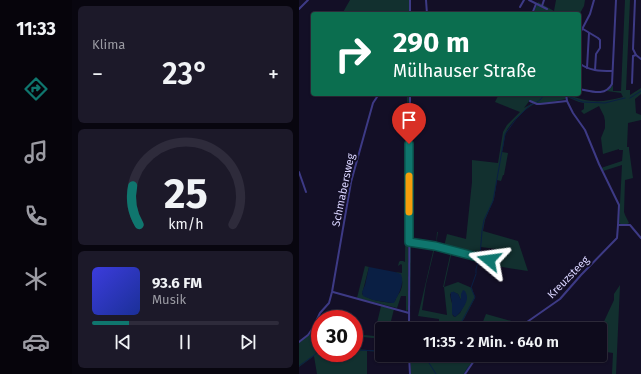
<!DOCTYPE html>
<html lang="de">
<meta charset="utf-8">
<style>
:root{--surface:#0e0b1c;--page:#1c1929;--text:#f1f3f6;--muted:#9b9ba3;--line:#2e2b3b;--accent:#0f766e}
body{margin:0;font-family:"Fira Sans",sans-serif;background:var(--page);color:var(--text);height:100vh;display:flex;flex-direction:column;font-size:15px;white-space:nowrap}
*{box-sizing:border-box;margin:0}
p{font-size:13px;color:var(--muted)}
.icon{flex:none;width:22px;height:22px;fill:none;stroke:currentColor;stroke-width:2;stroke-linecap:round;stroke-linejoin:round}
.map{position:relative;flex:1;overflow:hidden}
.sheet{display:flex;flex-direction:column;gap:6px;padding:6px;background:#08060f;width:227px}
.sheet>*{flex:none}
.banner{position:absolute;left:12px;top:12px;width:270px;height:84px;border-radius:4px;box-shadow:0 1px 3px #0004,0 0 0 1px var(--line);background:#0b6e4f;color:#fff;overflow:hidden}
.speed{position:absolute;left:12px;top:310px;display:flex;gap:8px;font-size:20px;font-weight:700;text-align:center}
.speed>*{display:grid;place-content:center;width:52px;height:52px;border-radius:50%;background:var(--surface);box-shadow:0 1px 3px #0004,0 0 0 1px var(--line);line-height:1}
.speed .limit{border:6px solid #d22;background:#fff;color:#111}
.pin{position:absolute;display:grid;place-items:center;width:34px;height:34px;color:#fff;margin:-41px -17px;border-radius:50% 50% 50% 0;rotate:-45deg;box-shadow:0 0 4px #0007}
.pin .icon{rotate:45deg}
.me{position:absolute;width:44px;margin:-22px;rotate:286deg;stroke-linejoin:round;filter:drop-shadow(0 0 3px #0008)}
.turn{display:flex;align-items:center;gap:14px;height:84px;padding:0 16px;font-size:18px}
.turn .icon{width:52px;height:52px;stroke-width:2.5}
.turn b{display:block;font-size:28px;line-height:34px}
.big{font-size:30px;font-weight:600;line-height:1.1}
.sheet .widget{flex:1;display:flex;flex-direction:column;justify-content:center;gap:6px;min-width:0;padding:0 14px;border-radius:6px;background:var(--page)}
.sheet .dial{align-items:center;gap:0}
.dial svg{height:104px;overflow:visible;fill:none;stroke:var(--line);stroke-width:7;stroke-linecap:round;text-anchor:middle}
.dial text{fill:var(--text);stroke:none}
.song{display:flex;align-items:center;gap:12px}
.cover{width:48px;height:48px;border-radius:6px;background:linear-gradient(135deg,hsl(240 70% 55%),hsl(230 70% 35%))}
.played{height:4px;border-radius:2px;background:linear-gradient(90deg,var(--accent) 20%,var(--line) 20%)}
.keys{display:flex;justify-content:space-around;direction:ltr}
.heat{display:flex;justify-content:space-between;align-items:center;font-size:22px;direction:ltr}
.trip{position:absolute;left:76px;top:322px;width:232px;height:40px;border-radius:4px;background:var(--surface);box-shadow:0 1px 3px #0004,0 0 0 1px var(--line);font-weight:600;line-height:40px;text-align:center}
main{display:flex;flex:1;min-height:0}
.tabs{display:flex;flex-direction:column;width:72px;justify-content:space-around;align-items:center;background:#06040b;color:var(--muted)}
.tabs .icon{width:28px;height:28px}
.tabs .active{color:var(--accent)}
.tabs b{font-size:18px;color:var(--text)}
.map>svg:first-child{display:block}
.green{fill:#12302f;fill-rule:evenodd}
.water{fill:#0a1f44}
.lines{fill:none;stroke-linecap:round;stroke-linejoin:round}
.stream{stroke:#0a1f44;stroke-width:1}
.minor{stroke:#3d3a85;stroke-width:2}
.route-casing{stroke:#0a4d48;stroke-width:10}
.route{stroke:#0f766e;stroke-width:7}
.slow{stroke:#f59e0b;stroke-width:7}
.labels{text-anchor:middle;stroke-width:4;stroke-linejoin:round;paint-order:stroke}
.street-label{font-size:11px;fill:#d9d4ff;stroke:#130f26}
</style>
<main>
<nav class="tabs">
<b>11:33</b>
<svg class="icon active" aria-label="directions" viewBox="0 0 24 24"><path d="M12 3l9 9-9 9-9-9zM9 14v-3h6M13 9l2 2-2 2"/></svg>
<svg class="icon" aria-label="music" viewBox="0 0 24 24"><path d="M9 18V5l10-2v13"/><circle cx="6" cy="18" r="3"/><circle cx="16" cy="16" r="3"/></svg>
<svg class="icon" aria-label="phone" viewBox="0 0 24 24"><path d="M5 4h4l2 5-3 2q2 4 5 5l2-3 5 2v4C11 20 4 13 5 4z"/></svg>
<svg class="icon" aria-label="climate" viewBox="0 0 24 24"><path d="M12 3v18M4 7l16 10M4 17L20 7"/></svg>
<svg class="icon" aria-label="car" viewBox="0 0 24 24"><path d="M5 17H2v-5l4-1 3-4h7l3 4 3 1v5h-3M9 17h6M6 11h13"/><circle cx="7" cy="17" r="2"/><circle cx="17" cy="17" r="2"/></svg>
</nav>
<section class="sheet">
<div class="widget"><p>Klima</p>
<div class="heat"><a>−</a><b class="big">23°</b><a>+</a></div>
</div>
<div class="widget dial"><svg viewBox="0 0 100 80">
<path d="M14 69A42 42 0 1 1 86 69"/>
<path d="M14 69A42 42 0 0 1 9 39" stroke="#0f766e"/>
<text x="50" y="56" font-size="32" font-weight="700">25</text>
<text x="50" y="72" font-size="11">km/h</text>
</svg></div>
<div class="widget">
<div class="song"><i class="cover"></i><div><b>93.6 FM</b><p>Musik</p></div></div>
<div class="played"></div>
<div class="keys"><svg class="icon" aria-label="previous" viewBox="0 0 24 24"><path d="M18 5L8 12l10 7zM5 5v14"/></svg><svg class="icon" aria-label="pause" viewBox="0 0 24 24"><path d="M8 5v14M16 5v14"/></svg><svg class="icon" aria-label="next" viewBox="0 0 24 24"><path d="M6 5l10 7-10 7zM19 5v14"/></svg></div>
</div>
</section>
<div class="map">
<svg width="342" height="374" viewBox="0 0 342 374">
<rect width="100%" height="100%" fill="#130f26"/>
<g class="green">
<polygon points="51,0 110,0 110,14 43,14"/>
<polygon points="257,0 286,0 285,6 280,15 280,14 234,14 239,2 255,11"/>
<path d="M326 0H331L327 90H331V95L342 88V94L336 99 337 113 342 115V120L329 123 328 147H330V149L334 178 326 180 325 212 326 215 330 223C327 225 323 225 320 223L323 165 304 171 302 168 323 161 324 150H320V149L304 154 302 138 306 128V121L305 116 300 106 285 114 282 111 285 109V103L280 102 268 97V94C289 103 302 103 324 97L322 93 308 91 314 85V91H322Z"/>
<path d="M108 94H110L109 310 107 311V296H102L98 308 58 298 66 266 70 267 63 294C69 300 84 302 93 303L96 301C97 297 99 295 101 292 105 284 104 275 96 272L103 273V265L102 264 99 266 100 262 101 261H104L106 262Z"/>
<path d="M200 94H266L267 99 241 104H237L231 100 225 108 234 103 235 104C226 109 211 123 207 132 205 138 205 145 203 152L209 153 205 175H204L202 181 198 180 195 199 186 220 184 231 219 241 229 271 197 266V249L182 247 181 257 137 245 138 232H139L137 245 145 247 148 234 167 239 173 182V160L199 163 204 132 208 125 221 112 196 102Z"/>
<path d="M113 243 136 247 153 251 145 287 159 282 173 288 176 298 165 319 157 329H140V319L119 316 111 313V244ZM112 244 135 247 119 316 111 313ZM136 247 152 251 144 287H145L148 315 123 310 127 284ZM154 292 159 294 162 300V297L165 305 161 313 156 317 154 316 153 312V303L152 300 151 294Z"/>
<polygon points="321,285 317,374 313,374 314,353 301,351 301,330 315,300 315,294"/>
<polygon points="82,306 95,309 90,329 83,329 83,339 55,336 55,334 75,336"/>
<polygon points="187,314 223,324 216,329 181,329"/>
<polygon points="14,329 16,331 21,332 21,353 55,353 55,349 83,351 83,352 68,351 68,374 18,374 15,356 0,367 0,343 10,335"/>
<polygon points="111,355 171,355 170,357 174,360 165,374 112,374"/>
</g>
<g class="water">
<path d="M70 267 96 272 102 274C106 284 99 295 95 303H93L74 300 64 296 63 292 66 285Z"/>
<path d="M164 290 166 291C167 293 168 295 168 297 169 302 161 314 156 317L153 314C153 311 153 307 153 304 153 300 151 297 152 292H154L155 291V292L159 294 162 300V294Z"/>
</g>
<g class="lines">
<g class="stream">
<polyline points="263,94 266,95"/>
<polyline points="268,96 284,102 306,103 326,98"/>
<polyline points="331,98 342,91"/>
<polyline points="236,103 241,100 246,94"/>
<polyline points="181,256 183,231 185,220 194,201 206,134 217,119 231,105 234,104"/>
<polyline points="177,273 177,269 180,259"/>
<polyline points="156,329 163,321 176,297 172,288 177,274"/>
<polyline points="55,350 83,351"/>
<polyline points="125,355 137,374"/>
<polyline points="176,357 178,355"/>
<polyline points="0,366 21,351"/>
<polyline points="165,374 169,367"/>
</g>
<g class="minor">
<polyline points="111,0 111,14"/>
<polyline points="127,0 128,14"/>
<polyline points="230,0 248,9"/>
<polyline points="336,0 334,49 337,55 342,59"/>
<polyline points="243,6 245,0"/>
<polyline points="221,7 225,0"/>
<polyline points="0,9 9,0"/>
<polyline points="233,14 237,4"/>
<polyline points="284,29 299,38 301,40 301,48 297,54 296,70"/>
<polyline points="280,35 291,14 295,0"/>
<path d="M280 63C290 71 301 71 313 71"/>
<polyline points="288,68 290,33"/>
<polyline points="333,83 334,56 337,55"/>
<path d="M280 89C292 91 306 97 313 84L317 0"/>
<polyline points="267,94 268,101 274,113 286,130 300,164 320,205 319,225 331,225 342,238"/>
<polyline points="231,101 238,104 241,104 268,101"/>
<polyline points="0,172 7,192"/>
<polyline points="110,242 136,246 190,260"/>
<polyline points="34,292 110,313"/>
<polyline points="110,329 111,94"/>
<polyline points="218,329 261,299 282,275 318,238 319,225"/>
<polyline points="0,342 9,335 14,328 21,313 30,303 33,292 52,182 74,103 80,94"/>
<polyline points="110,355 111,374"/>
<polyline points="166,374 179,355"/>
</g>
</g>
<g class="lines">
<g class="route-casing">
<polyline id="route" points="110,144 110,242 136,246 190,260"/>
</g>
<use href="#route" class="route"/>
<polyline class="slow" points="110,212 110,176"/>
</g>
<g class="labels">
<g class="street-label">
<text transform="translate(44 190) rotate(-78)" y="4">Schmabersweg</text>
<text transform="translate(269 277) rotate(-46)" y="4">Kreuzsteeg</text>
</g>
</g>
</svg>
<div class="speed"><div class="limit">30</div></div>
<div class="pin" style="left:110px;top:144px;background:#d93025"><svg class="icon" aria-label="arrive" viewBox="0 0 24 24"><path d="M6 21V4h12l-3 4 3 4H6"/></svg></div>
<svg class="me" style="left:190px;top:260px" viewBox="-20 -20 40 40"><path d="M0-17L14 15 0 8-14 15z" fill="#0f766e" stroke="#fff" stroke-width="4"/></svg>
<div class="trip">11:35 · 2 Min. · 640 m</div>
<div class="banner">
<div class="turn"><svg class="icon" aria-label="right" viewBox="0 0 24 24"><path d="M7 20v-9h11M14 6l5 5-5 5"/></svg><div><b>290 m</b>Mülhauser Straße</div></div>
</div>
</div>
</main>
